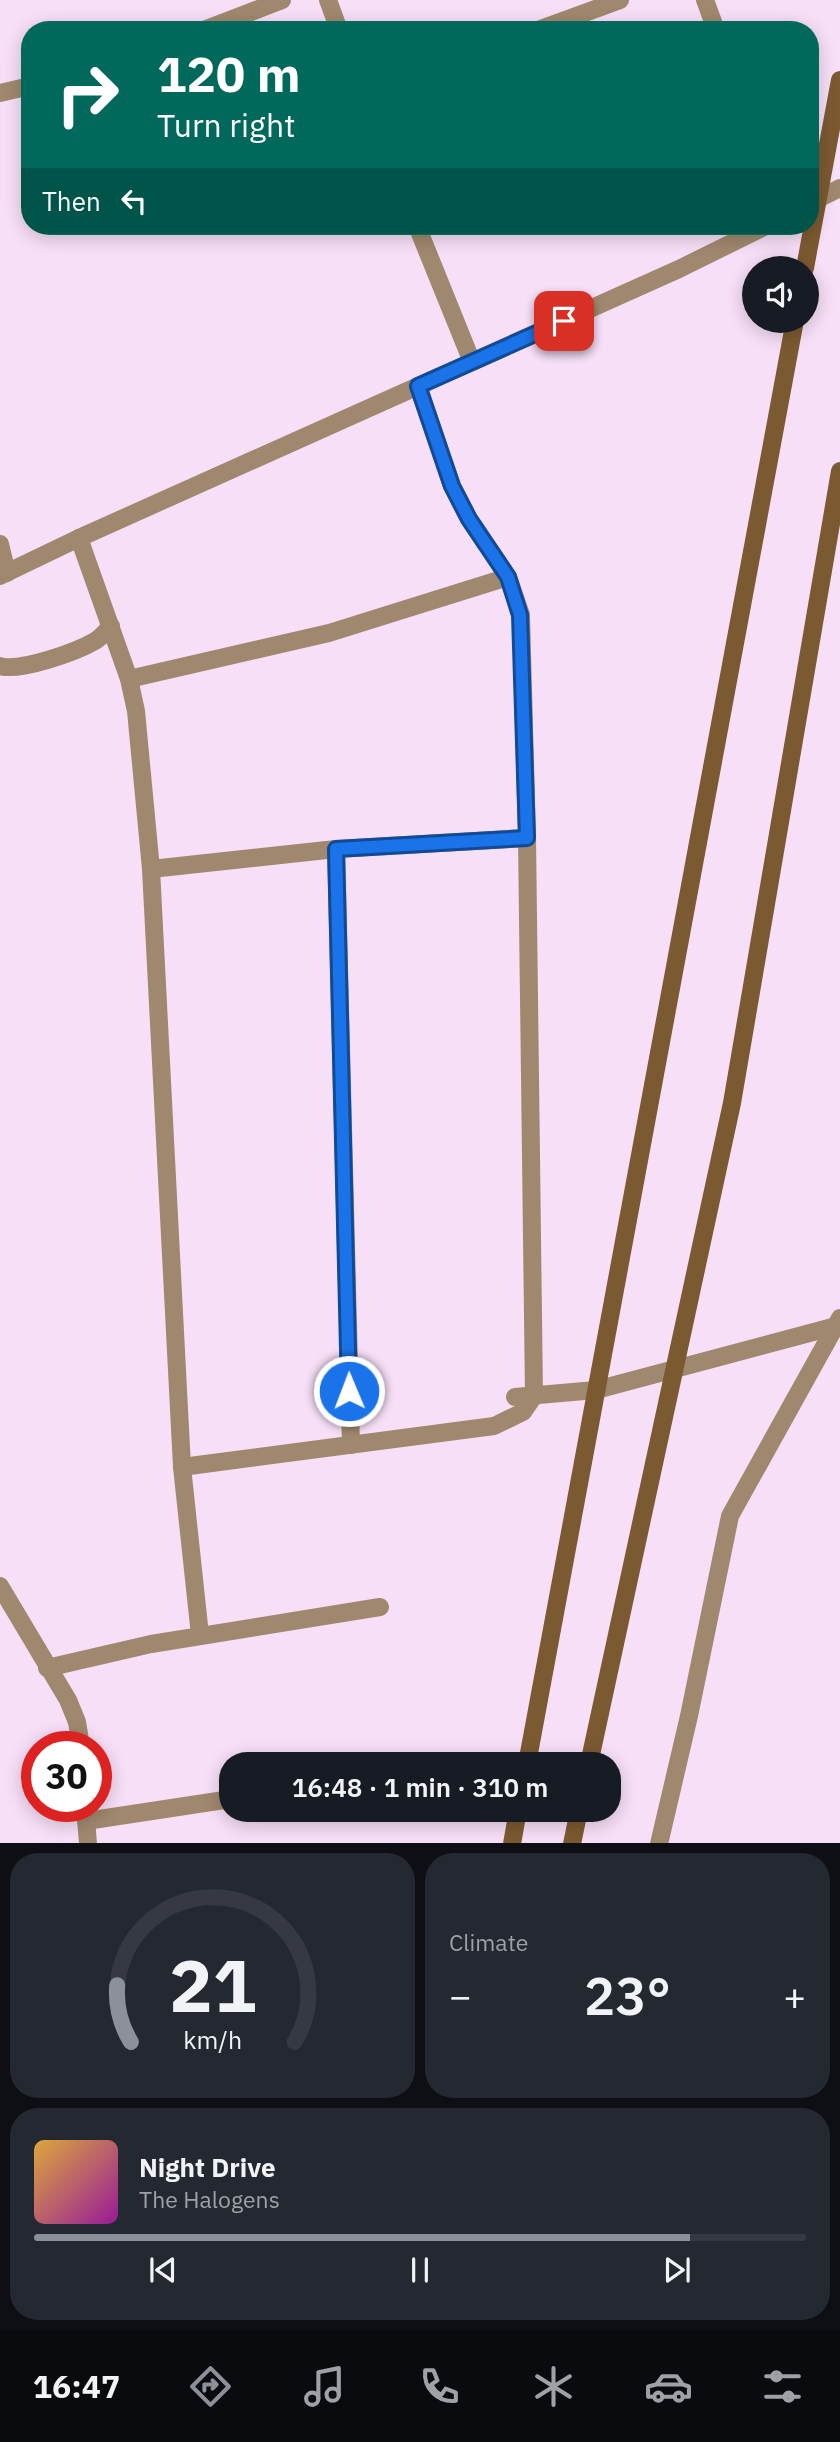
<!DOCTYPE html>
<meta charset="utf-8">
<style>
:root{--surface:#171b24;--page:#242831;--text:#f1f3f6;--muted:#9ea1a6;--line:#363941;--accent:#8c9099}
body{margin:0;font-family:"IBM Plex Sans",sans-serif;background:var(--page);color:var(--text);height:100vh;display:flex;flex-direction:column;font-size:26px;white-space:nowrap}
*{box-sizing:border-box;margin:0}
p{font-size:23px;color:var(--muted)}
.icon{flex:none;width:38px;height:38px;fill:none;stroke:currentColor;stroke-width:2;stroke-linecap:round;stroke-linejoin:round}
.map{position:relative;height:1843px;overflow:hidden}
.panel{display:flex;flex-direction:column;gap:10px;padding:10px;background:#0d0f14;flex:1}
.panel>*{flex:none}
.top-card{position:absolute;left:21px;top:21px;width:798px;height:214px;border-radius:28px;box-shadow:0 4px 18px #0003;background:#00695c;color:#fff;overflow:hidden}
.buttons{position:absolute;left:742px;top:256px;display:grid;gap:14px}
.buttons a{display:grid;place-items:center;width:77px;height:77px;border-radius:50%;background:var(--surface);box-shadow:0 4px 18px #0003;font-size:35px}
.speed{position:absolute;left:21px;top:1731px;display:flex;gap:14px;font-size:35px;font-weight:700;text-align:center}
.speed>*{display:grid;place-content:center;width:91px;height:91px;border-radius:50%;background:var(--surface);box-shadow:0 4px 18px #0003;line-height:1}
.speed .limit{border:10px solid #d22;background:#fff;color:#111}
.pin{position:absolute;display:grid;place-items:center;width:60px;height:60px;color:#fff;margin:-30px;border-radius:14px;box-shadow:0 4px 10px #0006}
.me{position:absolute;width:77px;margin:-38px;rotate:359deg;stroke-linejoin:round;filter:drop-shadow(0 0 5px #0008)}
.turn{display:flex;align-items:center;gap:24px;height:147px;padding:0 21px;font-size:32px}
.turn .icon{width:91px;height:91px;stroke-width:2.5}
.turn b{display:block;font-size:49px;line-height:60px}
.then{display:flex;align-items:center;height:66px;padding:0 21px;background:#0003;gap:14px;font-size:26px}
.big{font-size:52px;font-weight:600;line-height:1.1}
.panel .widget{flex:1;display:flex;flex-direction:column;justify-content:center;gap:10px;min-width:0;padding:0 24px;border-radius:28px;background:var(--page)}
.panel .dial{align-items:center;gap:0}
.dial svg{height:182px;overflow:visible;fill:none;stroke:var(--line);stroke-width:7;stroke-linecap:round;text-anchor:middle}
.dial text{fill:var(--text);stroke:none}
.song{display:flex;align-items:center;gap:21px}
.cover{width:84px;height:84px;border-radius:10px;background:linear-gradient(135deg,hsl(40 70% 55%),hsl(300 70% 35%))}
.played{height:7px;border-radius:4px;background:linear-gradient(90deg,var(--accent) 85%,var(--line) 85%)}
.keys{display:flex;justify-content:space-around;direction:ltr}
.heat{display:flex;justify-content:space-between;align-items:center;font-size:38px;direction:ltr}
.panel .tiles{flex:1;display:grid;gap:10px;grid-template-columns:1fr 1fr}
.widget:last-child{grid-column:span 2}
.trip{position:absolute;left:219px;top:1752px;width:402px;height:70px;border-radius:28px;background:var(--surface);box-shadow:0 4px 18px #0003;font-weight:600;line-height:70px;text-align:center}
.tab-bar{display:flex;height:112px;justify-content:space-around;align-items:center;background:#090b0e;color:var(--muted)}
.tab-bar .icon{width:49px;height:49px}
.tab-bar .current{color:var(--accent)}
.tab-bar b{font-size:32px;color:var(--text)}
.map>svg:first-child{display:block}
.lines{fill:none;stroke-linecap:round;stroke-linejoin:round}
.street{stroke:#a0886e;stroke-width:18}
.secondary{stroke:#7c5a31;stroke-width:18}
.route-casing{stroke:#114b97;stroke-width:18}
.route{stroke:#1a73e8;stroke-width:12}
</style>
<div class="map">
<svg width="840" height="1844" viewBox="0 0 840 1844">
<rect width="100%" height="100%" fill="#f7dff7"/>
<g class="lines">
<g class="street">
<polyline points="328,0 339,30"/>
<polyline points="705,0 716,30"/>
<polyline points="204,30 282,0"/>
<polyline points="538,30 620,0"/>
<polyline points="0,93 30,86"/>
<polyline points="810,203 840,188"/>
<polyline points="417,226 472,362"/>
<polyline points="79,538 129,679 136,711 151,869 182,1467 200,1635"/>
<polyline points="0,544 7,573"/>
<polyline points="0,576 79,538 679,269 766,226"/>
<path d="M0 666C20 672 76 652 95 641 101 638 106 631 111 626"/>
<polyline points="129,679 329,633 508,577"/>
<polyline points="336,849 351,1445"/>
<polyline points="151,869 336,849 527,838"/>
<polyline points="515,1397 596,1390 840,1325"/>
<polyline points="182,1467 494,1426 523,1412 534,1396 527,838 521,615 508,577 469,519 452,486 418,386"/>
<polyline points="0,1586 68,1700 77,1722 81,1746"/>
<polyline points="47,1668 151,1644 380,1607"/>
<polyline points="85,1806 88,1844"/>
<polyline points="86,1821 231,1799"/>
<polyline points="659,1844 689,1716 730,1516 840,1318"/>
</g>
<g class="secondary">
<polyline points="805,268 840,80"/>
<polyline points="527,1764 795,320"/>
<polyline points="589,1764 732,1103 840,471"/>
<polyline points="512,1844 518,1810"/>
<polyline points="572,1844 579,1810"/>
</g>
</g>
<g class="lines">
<g class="route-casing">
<polyline id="route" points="349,1391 336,849 527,838 520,615 508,577 469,519 452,486 418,386 564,321"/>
</g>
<use href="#route" class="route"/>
</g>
</svg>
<div class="buttons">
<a><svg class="icon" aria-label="sound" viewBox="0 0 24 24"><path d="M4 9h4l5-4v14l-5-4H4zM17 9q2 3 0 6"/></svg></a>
</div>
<div class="speed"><div class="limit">30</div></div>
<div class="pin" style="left:564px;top:321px;background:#d93025"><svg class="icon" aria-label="arrive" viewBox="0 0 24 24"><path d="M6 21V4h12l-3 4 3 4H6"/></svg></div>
<svg class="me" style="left:349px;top:1391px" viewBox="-20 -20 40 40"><circle r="17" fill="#1a73e8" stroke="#fff" stroke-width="3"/><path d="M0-11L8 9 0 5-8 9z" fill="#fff"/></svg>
<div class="trip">16:48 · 1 min · 310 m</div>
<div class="top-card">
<div class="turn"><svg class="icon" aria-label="right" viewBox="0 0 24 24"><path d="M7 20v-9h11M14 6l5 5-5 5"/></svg><div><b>120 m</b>Turn right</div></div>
<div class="then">Then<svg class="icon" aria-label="left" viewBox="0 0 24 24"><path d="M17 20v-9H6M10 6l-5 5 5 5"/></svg></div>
</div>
</div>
<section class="panel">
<div class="tiles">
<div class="widget dial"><svg viewBox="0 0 100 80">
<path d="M14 69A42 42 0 1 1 86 69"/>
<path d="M14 69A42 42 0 0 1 8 44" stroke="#8c9099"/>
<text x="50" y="56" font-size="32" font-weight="700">21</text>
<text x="50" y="72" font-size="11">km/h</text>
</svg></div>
<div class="widget"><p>Climate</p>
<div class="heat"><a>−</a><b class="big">23°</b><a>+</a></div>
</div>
<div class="widget">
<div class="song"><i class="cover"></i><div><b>Night Drive</b><p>The Halogens</p></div></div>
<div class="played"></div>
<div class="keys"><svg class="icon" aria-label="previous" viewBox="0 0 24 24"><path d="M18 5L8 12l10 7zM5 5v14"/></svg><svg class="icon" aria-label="pause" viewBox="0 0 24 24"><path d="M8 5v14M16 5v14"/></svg><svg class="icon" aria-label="next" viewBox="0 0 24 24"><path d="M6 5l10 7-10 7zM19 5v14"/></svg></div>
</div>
</div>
</section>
<nav class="tab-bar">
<b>16:47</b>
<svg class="icon current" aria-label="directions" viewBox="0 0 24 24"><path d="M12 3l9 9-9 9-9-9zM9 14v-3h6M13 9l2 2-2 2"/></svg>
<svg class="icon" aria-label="music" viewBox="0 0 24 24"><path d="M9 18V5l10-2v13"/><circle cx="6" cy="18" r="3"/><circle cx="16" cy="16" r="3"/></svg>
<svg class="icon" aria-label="phone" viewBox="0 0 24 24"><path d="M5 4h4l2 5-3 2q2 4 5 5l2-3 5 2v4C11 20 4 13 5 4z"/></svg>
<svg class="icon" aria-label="climate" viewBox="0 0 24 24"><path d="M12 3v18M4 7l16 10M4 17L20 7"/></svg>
<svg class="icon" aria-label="car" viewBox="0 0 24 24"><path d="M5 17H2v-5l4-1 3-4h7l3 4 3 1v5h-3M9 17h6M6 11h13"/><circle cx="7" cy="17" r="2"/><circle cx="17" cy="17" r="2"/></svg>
<svg class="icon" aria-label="filters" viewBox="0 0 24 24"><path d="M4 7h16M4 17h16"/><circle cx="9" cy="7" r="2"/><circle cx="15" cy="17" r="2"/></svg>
</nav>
